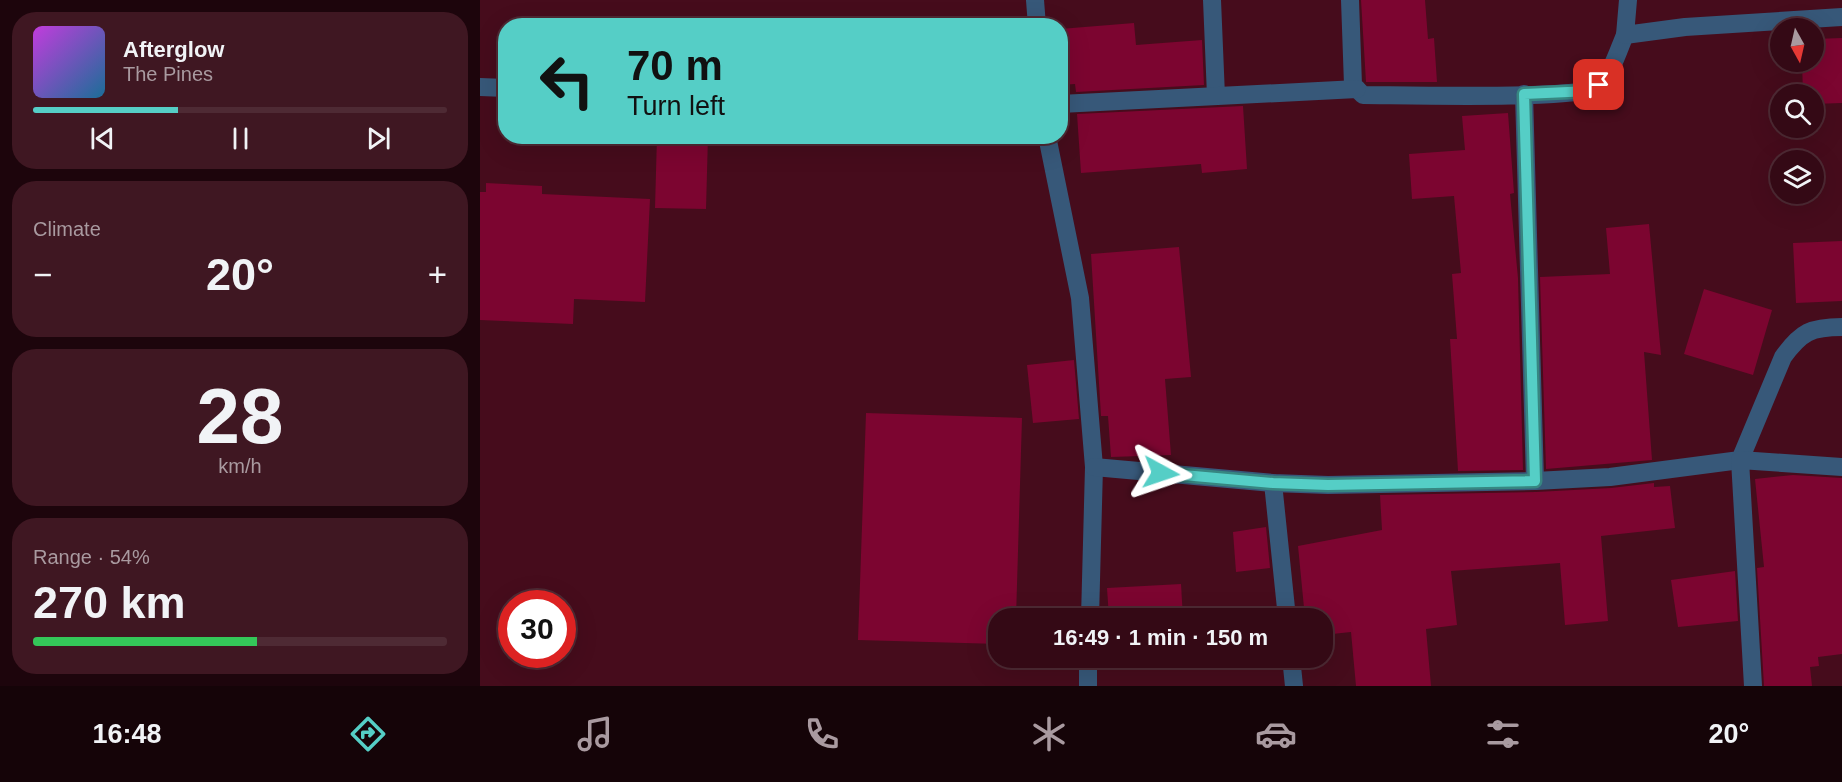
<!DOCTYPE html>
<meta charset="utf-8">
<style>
:root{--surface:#340915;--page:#3f1722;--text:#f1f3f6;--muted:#a99aa0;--line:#4e2a34;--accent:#55cec6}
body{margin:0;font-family:Arial,sans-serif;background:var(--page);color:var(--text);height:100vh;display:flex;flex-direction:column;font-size:22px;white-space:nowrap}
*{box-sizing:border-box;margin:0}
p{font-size:20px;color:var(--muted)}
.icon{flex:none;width:33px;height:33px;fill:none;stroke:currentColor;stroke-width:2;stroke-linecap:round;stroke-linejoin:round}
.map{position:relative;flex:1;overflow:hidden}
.details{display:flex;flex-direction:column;gap:12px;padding:12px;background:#1d050c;width:480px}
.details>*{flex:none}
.top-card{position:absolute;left:18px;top:18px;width:570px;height:126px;border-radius:24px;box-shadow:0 6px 24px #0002,0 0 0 2px var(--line);background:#55cec6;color:#111;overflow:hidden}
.needle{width:39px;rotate:172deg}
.fabs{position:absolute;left:1290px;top:18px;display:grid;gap:12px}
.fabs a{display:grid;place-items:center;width:54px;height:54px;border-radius:50%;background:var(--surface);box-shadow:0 6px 24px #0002,0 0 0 2px var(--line);font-size:30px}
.speed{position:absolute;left:18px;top:590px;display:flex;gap:12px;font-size:30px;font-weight:700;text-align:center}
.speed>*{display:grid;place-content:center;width:78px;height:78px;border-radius:50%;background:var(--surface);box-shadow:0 6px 24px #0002,0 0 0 2px var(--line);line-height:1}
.speed .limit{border:9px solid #d22;background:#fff;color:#111}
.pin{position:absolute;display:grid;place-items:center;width:51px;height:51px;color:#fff;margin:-26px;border-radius:12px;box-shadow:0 3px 9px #0006}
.me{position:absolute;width:66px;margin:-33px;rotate:95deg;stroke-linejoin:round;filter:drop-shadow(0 0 4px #0008)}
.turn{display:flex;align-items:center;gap:21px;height:126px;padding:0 30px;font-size:27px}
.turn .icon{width:78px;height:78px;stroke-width:2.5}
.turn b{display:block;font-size:42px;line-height:51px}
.big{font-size:45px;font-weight:800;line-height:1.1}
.details .tile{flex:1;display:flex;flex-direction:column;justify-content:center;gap:9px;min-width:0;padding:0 21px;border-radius:24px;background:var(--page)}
.details .dial{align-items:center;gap:0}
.dial b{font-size:78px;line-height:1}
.song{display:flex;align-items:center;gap:18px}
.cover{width:72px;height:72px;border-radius:9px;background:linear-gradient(135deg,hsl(290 70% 55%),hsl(200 70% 35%))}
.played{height:6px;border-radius:3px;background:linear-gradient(90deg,var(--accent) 35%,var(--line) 35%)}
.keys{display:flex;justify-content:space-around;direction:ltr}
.heat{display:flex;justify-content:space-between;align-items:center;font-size:33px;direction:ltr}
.charge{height:9px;border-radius:4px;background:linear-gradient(90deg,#34c759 54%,var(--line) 0)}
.trip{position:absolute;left:508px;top:608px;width:345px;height:60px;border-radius:24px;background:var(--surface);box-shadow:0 6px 24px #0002,0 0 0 2px var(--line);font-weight:800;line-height:60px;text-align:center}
.tabs{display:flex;height:96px;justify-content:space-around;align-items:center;background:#150408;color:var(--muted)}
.tabs .icon{width:42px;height:42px}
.tabs .current{color:var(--accent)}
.tabs b{font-size:27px;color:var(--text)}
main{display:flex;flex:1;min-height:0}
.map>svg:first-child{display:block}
.building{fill:#7c0530}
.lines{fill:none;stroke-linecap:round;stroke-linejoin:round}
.minor{stroke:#375879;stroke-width:18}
.route-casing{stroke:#378681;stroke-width:15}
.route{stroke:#55cec6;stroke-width:10}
</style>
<main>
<section class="details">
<div class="tile">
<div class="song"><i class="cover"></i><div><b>Afterglow</b><p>The Pines</p></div></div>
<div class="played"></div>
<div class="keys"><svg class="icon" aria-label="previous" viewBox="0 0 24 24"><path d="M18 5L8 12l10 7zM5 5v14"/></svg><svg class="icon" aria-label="pause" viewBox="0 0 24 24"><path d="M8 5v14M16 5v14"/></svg><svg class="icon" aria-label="next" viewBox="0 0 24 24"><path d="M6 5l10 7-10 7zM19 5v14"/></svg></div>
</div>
<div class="tile"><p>Climate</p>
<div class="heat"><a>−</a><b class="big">20°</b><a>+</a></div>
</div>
<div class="tile dial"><b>28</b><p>km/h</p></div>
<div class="tile"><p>Range · 54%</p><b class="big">270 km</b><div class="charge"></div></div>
</section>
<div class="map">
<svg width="1362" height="686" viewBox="0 0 1362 686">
<rect width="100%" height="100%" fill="#460c1c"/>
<g class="building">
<polygon points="881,0 945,0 948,39 954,38 957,82 886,82"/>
<polygon points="654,23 656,45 722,40 724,85 596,92 595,84 580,85 580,29"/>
<polygon points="1362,38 1362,103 1334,104 1334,94 1323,94 1322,62 1334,62 1334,39"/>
<polygon points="763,106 767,169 722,173 721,164 601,173 597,114"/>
<polygon points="1028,113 1034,193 1030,194 1038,278 1043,470 978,471 970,339 977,339 972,274 981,273 974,196 932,199 929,154 985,150 982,116"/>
<polygon points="177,136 228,136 226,209 175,208"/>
<polygon points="6,183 62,186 62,194 170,199 165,302 94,299 93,324 0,320 0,192 6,192"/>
<polygon points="1169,224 1181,355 1164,352 1172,460 1066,469 1060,277 1130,274 1126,228"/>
<polygon points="1362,241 1362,301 1316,303 1313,243"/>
<polygon points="699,247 711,377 685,379 691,455 631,457 628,416 621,416 611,254"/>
<polygon points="1224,289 1292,310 1273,375 1204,354"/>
<polygon points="594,360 599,419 553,423 547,365"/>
<polygon points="386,413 542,418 536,618 519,618 519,644 378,640"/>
<polygon points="1313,475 1362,478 1362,654 1338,657 1339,666 1330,667 1332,686 1284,686 1277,568 1284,567 1275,479"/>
<polygon points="1174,483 1174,487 1190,486 1195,528 1121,536 1128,621 1085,625 1080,563 971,571 977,625 946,629 951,686 876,686 871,632 843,635 843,618 825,618 818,546 902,530 900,495 1056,492 1131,488"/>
<polygon points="786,527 790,568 756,572 753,532"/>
<polygon points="1255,571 1258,621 1198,627 1191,580"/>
<polygon points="701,584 703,618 629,618 627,588"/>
</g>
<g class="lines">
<g class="minor">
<polyline points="555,0 557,26"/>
<polyline points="732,0 736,96"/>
<path d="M870 0 873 85 883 95C918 95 1098 100 1117 87 1131 76 1138 51 1145 35"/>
<polyline points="1148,0 1145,35 1205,27 1362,17"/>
<polyline points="0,87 26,88"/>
<polyline points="1044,94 1055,481"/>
<polyline points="580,104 877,89"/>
<polyline points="567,136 600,298 614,467 610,618"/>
<path d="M614 467 793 483 848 485 1055 481 1130 477 1260 460 1303 357C1321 332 1331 327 1362 327"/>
<polyline points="793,483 807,618"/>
<polyline points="811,657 814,686"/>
<polyline points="608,686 608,657"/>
<polyline points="1273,686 1260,460 1362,467"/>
</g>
</g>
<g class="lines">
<g class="route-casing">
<polyline id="route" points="681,473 793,483 848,485 1055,481 1044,94 1110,91 1119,85"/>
</g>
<use href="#route" class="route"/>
</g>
</svg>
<div class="fabs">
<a><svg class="needle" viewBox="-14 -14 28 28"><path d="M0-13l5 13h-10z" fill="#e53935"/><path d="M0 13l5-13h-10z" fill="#a99aa0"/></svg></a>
<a><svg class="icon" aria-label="search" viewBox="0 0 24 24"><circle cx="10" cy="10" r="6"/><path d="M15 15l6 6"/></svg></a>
<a><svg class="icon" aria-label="layers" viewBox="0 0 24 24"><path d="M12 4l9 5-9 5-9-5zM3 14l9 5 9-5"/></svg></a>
</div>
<div class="speed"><div class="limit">30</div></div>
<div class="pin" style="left:1119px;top:85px;background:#d93025"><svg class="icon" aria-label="arrive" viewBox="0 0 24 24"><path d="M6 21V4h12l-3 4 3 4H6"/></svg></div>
<svg class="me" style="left:681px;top:473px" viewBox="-20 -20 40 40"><path d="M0-17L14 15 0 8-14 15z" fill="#55cec6" stroke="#fff" stroke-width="4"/></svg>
<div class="trip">16:49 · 1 min · 150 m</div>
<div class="top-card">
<div class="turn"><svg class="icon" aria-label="left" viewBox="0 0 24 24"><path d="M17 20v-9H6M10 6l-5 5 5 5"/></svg><div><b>70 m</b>Turn left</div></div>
</div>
</div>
</main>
<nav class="tabs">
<b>16:48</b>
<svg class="icon current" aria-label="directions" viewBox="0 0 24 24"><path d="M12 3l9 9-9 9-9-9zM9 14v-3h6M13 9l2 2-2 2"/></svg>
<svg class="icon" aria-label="music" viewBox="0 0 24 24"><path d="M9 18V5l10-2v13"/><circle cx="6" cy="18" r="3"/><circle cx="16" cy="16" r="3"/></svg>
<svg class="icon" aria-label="phone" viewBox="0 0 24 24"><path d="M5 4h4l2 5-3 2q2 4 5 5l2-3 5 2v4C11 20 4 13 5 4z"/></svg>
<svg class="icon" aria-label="climate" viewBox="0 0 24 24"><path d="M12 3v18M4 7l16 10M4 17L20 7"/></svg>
<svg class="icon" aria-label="car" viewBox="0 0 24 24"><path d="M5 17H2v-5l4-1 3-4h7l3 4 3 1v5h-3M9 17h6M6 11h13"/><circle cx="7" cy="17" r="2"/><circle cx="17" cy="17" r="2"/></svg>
<svg class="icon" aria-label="filters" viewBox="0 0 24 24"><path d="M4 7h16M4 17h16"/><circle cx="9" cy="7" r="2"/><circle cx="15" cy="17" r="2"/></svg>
<b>20°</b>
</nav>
